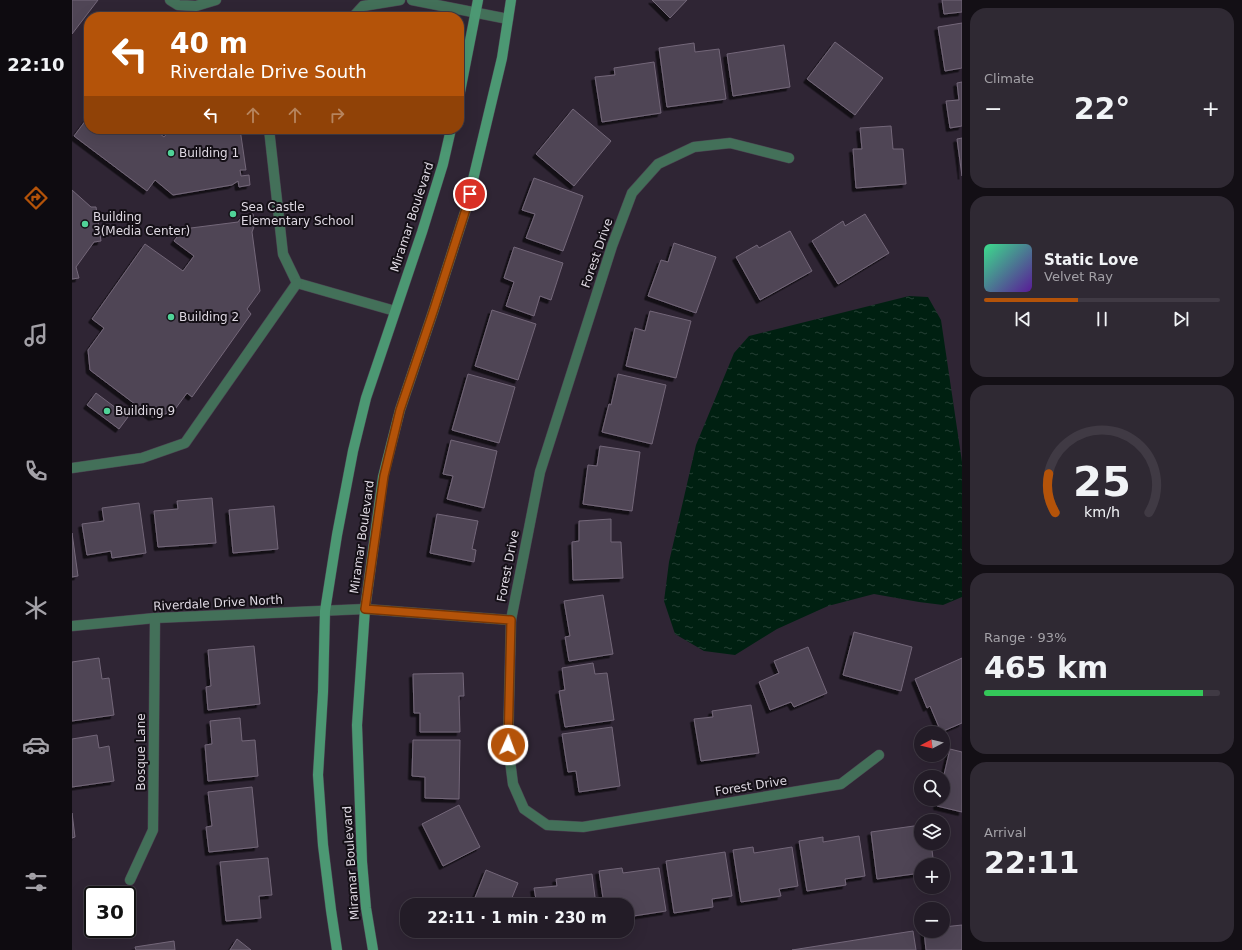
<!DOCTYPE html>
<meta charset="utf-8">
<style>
:root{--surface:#231c27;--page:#2f2933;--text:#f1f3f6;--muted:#a3a1a7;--line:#403a44;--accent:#b45309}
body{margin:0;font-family:"DejaVu Sans",sans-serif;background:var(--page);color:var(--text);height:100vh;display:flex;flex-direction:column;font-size:15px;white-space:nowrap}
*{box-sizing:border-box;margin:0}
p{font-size:13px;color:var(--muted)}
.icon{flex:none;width:22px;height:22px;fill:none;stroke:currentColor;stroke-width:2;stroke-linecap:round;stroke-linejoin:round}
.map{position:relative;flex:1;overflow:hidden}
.sheet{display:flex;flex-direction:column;gap:8px;padding:8px;background:#130f15;width:280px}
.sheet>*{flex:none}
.hud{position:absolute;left:12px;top:12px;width:380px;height:122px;border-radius:16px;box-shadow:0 4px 16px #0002,0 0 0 1px var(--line);background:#b45309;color:#fff;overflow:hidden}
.needle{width:26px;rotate:263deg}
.controls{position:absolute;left:842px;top:726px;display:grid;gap:8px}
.controls a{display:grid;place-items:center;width:36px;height:36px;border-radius:50%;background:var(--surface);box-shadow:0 4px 16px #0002,0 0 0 1px var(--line);font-size:20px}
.speed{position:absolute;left:12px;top:886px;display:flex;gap:8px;font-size:20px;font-weight:700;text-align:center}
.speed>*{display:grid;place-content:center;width:52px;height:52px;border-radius:50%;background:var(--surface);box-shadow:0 4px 16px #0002,0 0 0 1px var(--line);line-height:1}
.speed .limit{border:2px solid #111;border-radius:6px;background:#fff;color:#111}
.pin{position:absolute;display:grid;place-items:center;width:34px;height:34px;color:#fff;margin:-17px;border:2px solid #fff;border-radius:50%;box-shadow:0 1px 4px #0007}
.me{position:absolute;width:44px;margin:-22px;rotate:2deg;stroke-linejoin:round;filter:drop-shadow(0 0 3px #0008)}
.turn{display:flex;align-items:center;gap:14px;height:84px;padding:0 20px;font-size:18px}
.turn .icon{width:52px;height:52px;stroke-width:2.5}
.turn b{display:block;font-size:28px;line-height:34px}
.lanes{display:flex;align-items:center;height:38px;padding:0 20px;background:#0003;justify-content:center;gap:20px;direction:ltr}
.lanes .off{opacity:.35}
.big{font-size:30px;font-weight:600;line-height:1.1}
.sheet .widget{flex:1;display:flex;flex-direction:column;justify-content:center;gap:6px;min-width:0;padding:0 14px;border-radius:16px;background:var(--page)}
.sheet .dial{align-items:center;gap:0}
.dial svg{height:104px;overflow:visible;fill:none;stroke:var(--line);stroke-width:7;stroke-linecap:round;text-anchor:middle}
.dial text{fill:var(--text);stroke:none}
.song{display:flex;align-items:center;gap:12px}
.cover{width:48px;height:48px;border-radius:6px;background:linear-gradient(135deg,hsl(150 70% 55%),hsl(270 70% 35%))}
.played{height:4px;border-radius:2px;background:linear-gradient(90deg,var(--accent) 40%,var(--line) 40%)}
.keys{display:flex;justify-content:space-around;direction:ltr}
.heat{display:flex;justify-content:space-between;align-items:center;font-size:22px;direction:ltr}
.charge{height:6px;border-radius:3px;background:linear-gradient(90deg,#34c759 93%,var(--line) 0)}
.trip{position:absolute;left:328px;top:898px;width:234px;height:40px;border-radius:16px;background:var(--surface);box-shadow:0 4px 16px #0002,0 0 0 1px var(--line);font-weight:600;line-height:40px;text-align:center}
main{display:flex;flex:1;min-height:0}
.tab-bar{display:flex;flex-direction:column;width:72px;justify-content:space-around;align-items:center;background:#0e0b10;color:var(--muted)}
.tab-bar .icon{width:28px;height:28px}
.tab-bar .current{color:var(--accent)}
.tab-bar b{font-size:18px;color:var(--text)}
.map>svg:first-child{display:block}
.water{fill:url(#water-ripples)}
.building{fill:#504555;stroke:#736779;filter:url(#shadow)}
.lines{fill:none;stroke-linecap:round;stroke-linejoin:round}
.lane-casing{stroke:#4b4250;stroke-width:11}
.street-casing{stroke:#4b4250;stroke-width:11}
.secondary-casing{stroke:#4b4250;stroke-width:11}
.lane{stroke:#437059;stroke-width:10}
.street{stroke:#437059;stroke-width:10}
.secondary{stroke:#4c9873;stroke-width:10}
.route-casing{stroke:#753606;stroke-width:10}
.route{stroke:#b45309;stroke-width:7}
.poi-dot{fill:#50d398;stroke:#151017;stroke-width:1.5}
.labels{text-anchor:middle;stroke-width:4;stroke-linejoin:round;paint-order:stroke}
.poi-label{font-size:12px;fill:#dfd9e3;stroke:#151017;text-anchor:start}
.street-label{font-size:12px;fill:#dfd9e3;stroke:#151017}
</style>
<main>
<nav class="tab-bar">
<b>22:10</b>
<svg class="icon current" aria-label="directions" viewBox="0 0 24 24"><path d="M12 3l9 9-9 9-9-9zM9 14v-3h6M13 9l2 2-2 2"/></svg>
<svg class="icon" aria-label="music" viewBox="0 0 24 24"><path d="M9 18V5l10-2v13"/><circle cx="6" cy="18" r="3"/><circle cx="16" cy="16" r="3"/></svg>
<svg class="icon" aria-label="phone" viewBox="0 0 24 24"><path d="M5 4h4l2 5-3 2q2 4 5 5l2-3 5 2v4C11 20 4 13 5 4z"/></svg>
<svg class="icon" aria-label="climate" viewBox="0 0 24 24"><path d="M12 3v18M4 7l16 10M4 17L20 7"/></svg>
<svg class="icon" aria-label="car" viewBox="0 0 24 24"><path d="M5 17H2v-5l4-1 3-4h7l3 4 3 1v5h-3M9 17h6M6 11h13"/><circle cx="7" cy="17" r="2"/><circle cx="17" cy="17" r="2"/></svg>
<svg class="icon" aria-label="filters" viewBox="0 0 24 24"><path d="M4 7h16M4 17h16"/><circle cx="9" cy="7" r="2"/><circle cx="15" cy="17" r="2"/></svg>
</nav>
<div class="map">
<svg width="890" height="950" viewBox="0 0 890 950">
<defs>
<pattern id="water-ripples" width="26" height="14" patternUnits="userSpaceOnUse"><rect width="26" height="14" fill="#002011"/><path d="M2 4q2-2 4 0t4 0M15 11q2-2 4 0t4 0" fill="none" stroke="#254034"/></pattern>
<filter id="shadow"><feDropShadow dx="-3.5" dy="3.5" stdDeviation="0" flood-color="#0009"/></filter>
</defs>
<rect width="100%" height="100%" fill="#2f2534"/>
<polygon class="water" points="837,296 856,297 869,320 890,462 890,597 871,605 847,602 802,594 756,606 705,629 663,655 632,651 603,634 592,601 597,562 624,445 662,353 677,336"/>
<g class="building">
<polygon points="0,0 26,0 0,34"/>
<polygon points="580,0 615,0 598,18"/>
<polygon points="870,0 890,0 890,12 872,14"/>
<polygon points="890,23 890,68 873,71 866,27"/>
<polygon points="763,42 811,78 783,115 735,79"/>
<polygon points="622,43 623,52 647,49 654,99 595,107 587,48"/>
<polygon points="712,45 718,87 661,96 655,54"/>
<polygon points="582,62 589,113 530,122 523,77 543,75 542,68"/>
<polygon points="890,82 890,126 878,128 874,101 887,100 885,83"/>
<polygon points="501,109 539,141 502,186 464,154"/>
<polygon points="17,116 17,129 82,129 92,137 99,129 168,129 174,170 168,170 169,176 177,175 178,185 167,187 166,181 160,185 101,195 83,180 75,191 2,136"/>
<polygon points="819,126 821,149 831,149 834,184 784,188 781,149 790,149 788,128"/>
<polygon points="890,138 890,176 885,139"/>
<polygon points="462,178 511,196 491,251 454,238 463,214 450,210"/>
<polygon points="0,190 19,207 24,207 29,241 22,242 4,267 7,278 0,279"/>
<polygon points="181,214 183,224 180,232 188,291 175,309 179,314 120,397 115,393 101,412 80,417 18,370 16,350 32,328 20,319 73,244 111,271 122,256 102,241 111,229 166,222 171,215"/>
<polygon points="793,214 817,253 766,284 740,241 771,221 773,226"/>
<polygon points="718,231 740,271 688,300 664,257 685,245 687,248"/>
<polygon points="602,243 644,257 624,313 576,296 589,260 596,262"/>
<polygon points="442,247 491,263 479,300 468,296 462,316 434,306 442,282 432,278"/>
<polygon points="420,310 464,324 446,380 403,366"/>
<polygon points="578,311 619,321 604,378 554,366 563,328 573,331"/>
<polygon points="396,374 443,387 427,443 380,430"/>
<polygon points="546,374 594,385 580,444 530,432 537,404 539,405"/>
<polygon points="24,393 56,417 47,429 15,405"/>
<polygon points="379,440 425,451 412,508 375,499 381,476 371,474"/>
<polygon points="528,446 568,452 560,511 511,504 516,465 525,466"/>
<polygon points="140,498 144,543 86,547 82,511 106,509 105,501"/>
<polygon points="67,503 74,553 40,558 39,551 15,555 10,524 32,521 30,508"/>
<polygon points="202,506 206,549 161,553 157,510"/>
<polygon points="365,514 406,521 400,549 404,550 402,562 358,553"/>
<polygon points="539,519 539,542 549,542 551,578 501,580 500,542 507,541 507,521"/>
<polygon points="0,533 6,576 0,577"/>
<polygon points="531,595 541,654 497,661 493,637 498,636 492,601"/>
<polygon points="782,632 840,647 829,691 771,675"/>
<polygon points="182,646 188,704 136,710 134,687 139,686 136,650"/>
<polygon points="736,647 755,693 722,707 719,702 698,710 687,682 707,673 702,661"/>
<polygon points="27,658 30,679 37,678 42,715 0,721 0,662"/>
<polygon points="890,658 890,723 869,732 858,706 855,708 843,679"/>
<polygon points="521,663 523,674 535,673 542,720 493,727 487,691 493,690 490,668"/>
<polygon points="391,673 392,696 387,696 388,732 348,732 348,713 342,713 341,674"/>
<polygon points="679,705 687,753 629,761 622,719 641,717 640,711"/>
<polygon points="168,718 170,741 183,740 186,776 136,781 133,745 140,744 138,721"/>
<polygon points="540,727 548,786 507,792 504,771 496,772 490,734"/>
<polygon points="25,735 27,748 37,746 42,781 0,787 0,739"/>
<polygon points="341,740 388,740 387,799 353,798 353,777 340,776"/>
<polygon points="878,749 890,752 890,812 865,806 866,799 871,799 871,779"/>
<polygon points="180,787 186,847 137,852 134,827 140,826 136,792"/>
<polygon points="387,805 408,847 371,866 350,824"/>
<polygon points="0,813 3,837 0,838"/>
<polygon points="849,825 849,843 859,843 862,865 849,865 849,873 805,879 799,832"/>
<polygon points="787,836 793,876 773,879 774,885 735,891 727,841 751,837 751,842"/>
<polygon points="681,847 682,853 720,847 726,886 707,889 709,896 669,902 661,850"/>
<polygon points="653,852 660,896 640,899 641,907 602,913 594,861"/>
<polygon points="196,858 200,895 187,896 189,918 154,921 148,862"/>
<polygon points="550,868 551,873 587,868 594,911 555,917 555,905 532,905 527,871"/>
<polygon points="414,870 446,883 437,905 400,905"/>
<polygon points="520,874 524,905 465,905 462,888 485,886 484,879"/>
<polygon points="890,925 890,950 854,950 852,931 871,931 871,927"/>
<polygon points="841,931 844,950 720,950"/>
<polygon points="165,939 179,950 158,950"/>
<polygon points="102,941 103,950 64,950 63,947"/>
</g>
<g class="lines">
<g class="lane-casing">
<g id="lane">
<polyline points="98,0 106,5 124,6 144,0"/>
<polyline points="340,0 436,19"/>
<polyline points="281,17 291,6 328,0"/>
<polyline points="197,129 211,254 225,283 323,311"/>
<polyline points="0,468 70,458 113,443 225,283"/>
</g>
</g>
<g class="street-casing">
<g id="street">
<polyline points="717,158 658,143 622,147 586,164 560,193 540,246 468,472 439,620 436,745 441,784 452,809 475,825 511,827 769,784 807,755"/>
<polyline points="0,626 83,618 293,609 439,620"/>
<polyline points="58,880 81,830 83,618"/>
</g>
</g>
<g class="secondary-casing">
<g id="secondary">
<polyline points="387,97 406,0"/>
<polyline points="265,950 259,910 251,845 246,775 251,692 253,611 265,535 281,451 294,398 350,232 371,164 379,129"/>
<polyline points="301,950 294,908 290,862 285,725 293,609 311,477 328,410 362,309 394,209 430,58 439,0"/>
</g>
</g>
<use href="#lane" class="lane"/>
<use href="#street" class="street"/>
<use href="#secondary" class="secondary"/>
</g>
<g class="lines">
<g class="route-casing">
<polyline id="route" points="398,194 394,209 362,309 328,410 312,476 293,609 439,620 436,745"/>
</g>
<use href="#route" class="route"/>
</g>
<g class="poi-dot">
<circle cx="99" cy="153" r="4"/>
<circle cx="161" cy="214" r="4"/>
<circle cx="13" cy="224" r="4"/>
<circle cx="99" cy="317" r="4"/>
<circle cx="35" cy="411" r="4"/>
</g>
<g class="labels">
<g class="poi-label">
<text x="107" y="157">Building 1</text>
<text x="169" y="211">Sea Castle<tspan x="169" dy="14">Elementary School</tspan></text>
<text x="21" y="221">Building<tspan x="21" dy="14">3(Media Center)</tspan></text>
<text x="107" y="321">Building 2</text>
<text x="43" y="415">Building 9</text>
</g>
<g class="street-label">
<text transform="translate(340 217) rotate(-72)" y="4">Miramar Boulevard</text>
<text transform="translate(525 253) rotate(-71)" y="4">Forest Drive</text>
<text transform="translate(290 537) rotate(-82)" y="4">Miramar Boulevard</text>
<text transform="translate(436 566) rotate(-79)" y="4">Forest Drive</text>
<text transform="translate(146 603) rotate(-3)" y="4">Riverdale Drive North</text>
<text transform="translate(69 752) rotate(-90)" y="4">Bosque Lane</text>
<text transform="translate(679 786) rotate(-9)" y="4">Forest Drive</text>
<text transform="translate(279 863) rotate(-94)" y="4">Miramar Boulevard</text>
</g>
</g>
</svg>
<div class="controls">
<a><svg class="needle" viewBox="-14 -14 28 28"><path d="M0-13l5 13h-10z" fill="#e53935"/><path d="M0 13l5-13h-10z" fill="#a3a1a7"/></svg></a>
<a><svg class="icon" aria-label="search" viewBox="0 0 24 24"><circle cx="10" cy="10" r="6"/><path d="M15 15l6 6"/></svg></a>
<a><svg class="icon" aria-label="layers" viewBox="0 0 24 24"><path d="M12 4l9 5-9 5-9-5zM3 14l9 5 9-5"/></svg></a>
<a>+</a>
<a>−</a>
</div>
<div class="speed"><div class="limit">30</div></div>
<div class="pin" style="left:398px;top:194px;background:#d93025"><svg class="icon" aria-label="arrive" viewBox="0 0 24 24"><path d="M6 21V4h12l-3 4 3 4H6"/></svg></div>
<svg class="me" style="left:436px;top:745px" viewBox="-20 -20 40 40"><circle r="17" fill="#b45309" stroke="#fff" stroke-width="3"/><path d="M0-11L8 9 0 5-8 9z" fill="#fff"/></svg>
<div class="trip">22:11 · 1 min · 230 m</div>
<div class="hud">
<div class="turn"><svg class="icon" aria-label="left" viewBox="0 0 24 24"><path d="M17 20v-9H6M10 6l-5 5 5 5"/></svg><div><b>40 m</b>Riverdale Drive South</div></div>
<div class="lanes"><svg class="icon" aria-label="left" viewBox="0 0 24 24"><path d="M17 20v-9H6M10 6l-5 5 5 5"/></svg><svg class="icon off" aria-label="ahead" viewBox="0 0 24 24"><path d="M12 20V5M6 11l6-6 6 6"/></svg><svg class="icon off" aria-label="ahead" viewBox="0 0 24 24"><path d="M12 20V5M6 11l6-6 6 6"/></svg><svg class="icon off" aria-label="right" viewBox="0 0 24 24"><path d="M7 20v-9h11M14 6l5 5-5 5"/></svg></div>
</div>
</div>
<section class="sheet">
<div class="widget"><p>Climate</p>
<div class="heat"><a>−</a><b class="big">22°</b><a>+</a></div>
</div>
<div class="widget">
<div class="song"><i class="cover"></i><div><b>Static Love</b><p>Velvet Ray</p></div></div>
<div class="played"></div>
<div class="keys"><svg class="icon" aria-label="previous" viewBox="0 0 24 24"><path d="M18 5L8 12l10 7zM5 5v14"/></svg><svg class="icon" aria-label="pause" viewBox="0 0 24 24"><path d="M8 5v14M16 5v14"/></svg><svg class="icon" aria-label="next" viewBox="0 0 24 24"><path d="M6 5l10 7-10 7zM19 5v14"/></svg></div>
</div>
<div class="widget dial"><svg viewBox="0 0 100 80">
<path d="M14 69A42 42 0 1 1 86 69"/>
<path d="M14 69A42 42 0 0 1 9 39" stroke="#b45309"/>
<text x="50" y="56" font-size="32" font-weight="700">25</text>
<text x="50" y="72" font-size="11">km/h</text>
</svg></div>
<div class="widget"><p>Range · 93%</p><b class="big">465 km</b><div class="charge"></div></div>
<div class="widget"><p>Arrival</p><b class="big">22:11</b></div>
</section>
</main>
